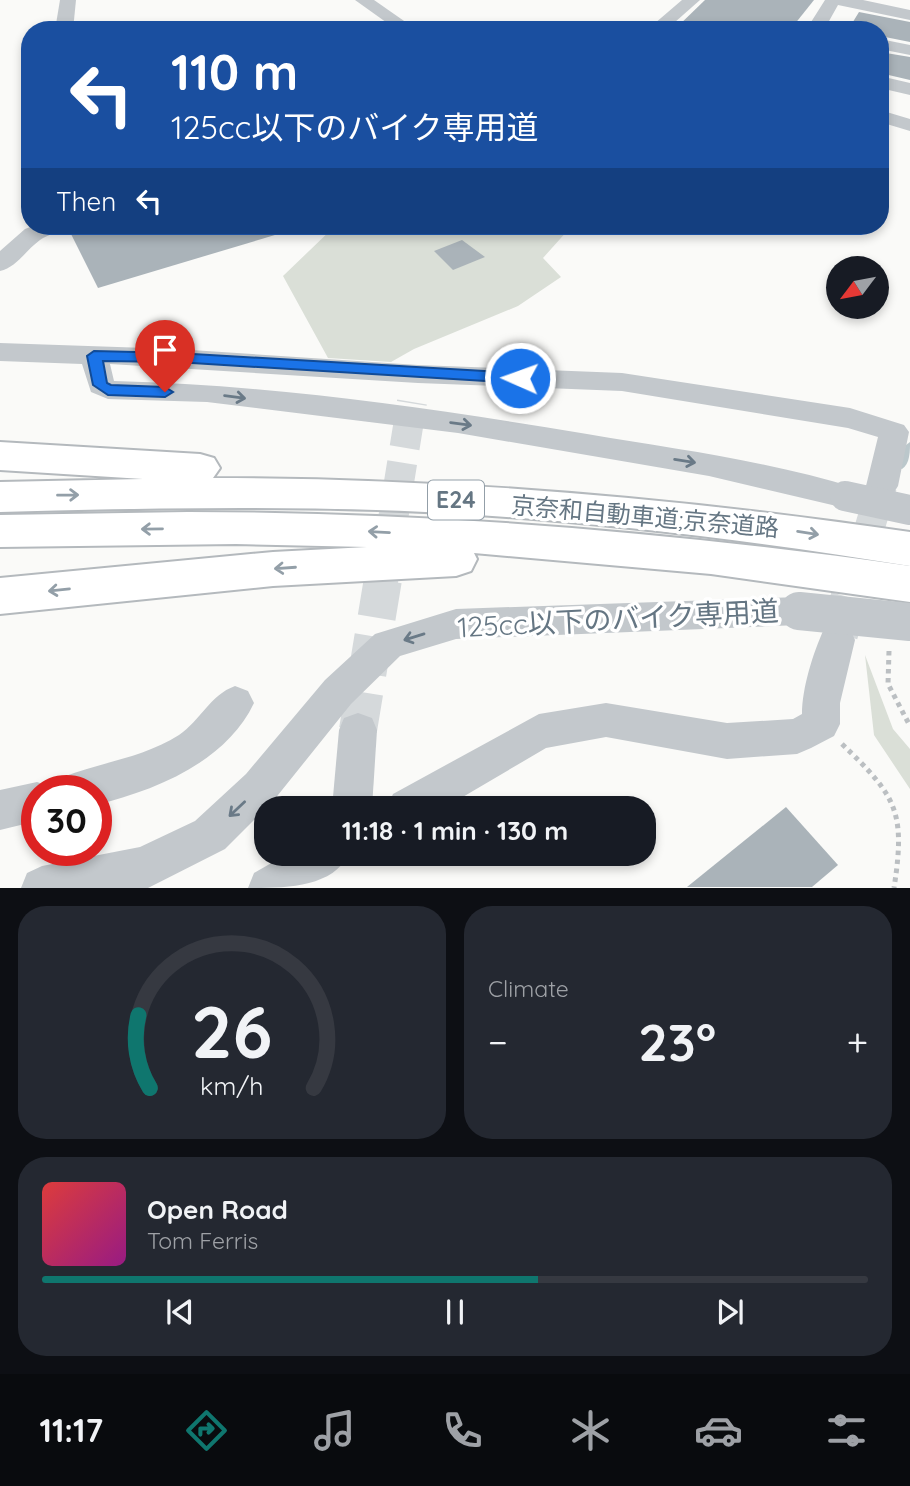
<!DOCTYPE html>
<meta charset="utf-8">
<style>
:root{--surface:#171b24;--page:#242831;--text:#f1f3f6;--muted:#9ea1a6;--line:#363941;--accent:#0f766e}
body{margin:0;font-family:Quicksand,"Noto Sans JP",sans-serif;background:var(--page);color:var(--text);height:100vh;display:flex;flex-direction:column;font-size:26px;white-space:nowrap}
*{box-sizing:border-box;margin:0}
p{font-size:23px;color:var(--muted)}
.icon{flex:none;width:38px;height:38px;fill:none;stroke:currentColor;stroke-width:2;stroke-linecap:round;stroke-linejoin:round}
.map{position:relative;height:888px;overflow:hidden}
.sheet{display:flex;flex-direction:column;gap:18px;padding:18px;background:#0d0f14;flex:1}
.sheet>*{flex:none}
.guide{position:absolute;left:21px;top:21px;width:868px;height:214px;border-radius:28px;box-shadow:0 4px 10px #0003;background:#1a4fa0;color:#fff;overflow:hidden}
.needle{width:46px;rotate:238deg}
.fabs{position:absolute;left:826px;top:256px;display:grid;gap:14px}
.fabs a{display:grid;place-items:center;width:63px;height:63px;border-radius:50%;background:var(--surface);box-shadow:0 4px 10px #0003;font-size:35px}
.speed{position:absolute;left:21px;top:775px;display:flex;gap:14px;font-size:35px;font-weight:700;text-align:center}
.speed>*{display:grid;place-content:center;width:91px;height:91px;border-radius:50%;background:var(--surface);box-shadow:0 4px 10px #0003;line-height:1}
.speed .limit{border:10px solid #d22;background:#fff;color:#111}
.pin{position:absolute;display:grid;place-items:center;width:60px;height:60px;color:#fff;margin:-72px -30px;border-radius:50% 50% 50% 0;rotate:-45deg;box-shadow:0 0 7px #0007}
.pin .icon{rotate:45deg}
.me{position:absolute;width:77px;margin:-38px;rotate:272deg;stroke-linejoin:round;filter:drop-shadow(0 0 5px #0008)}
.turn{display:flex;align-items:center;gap:24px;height:147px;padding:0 35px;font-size:32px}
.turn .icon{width:91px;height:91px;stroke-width:2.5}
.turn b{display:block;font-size:49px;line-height:60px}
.then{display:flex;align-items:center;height:66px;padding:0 35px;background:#0003;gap:14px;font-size:26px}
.big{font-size:52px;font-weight:700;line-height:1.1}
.sheet .card{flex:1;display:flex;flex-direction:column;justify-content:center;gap:10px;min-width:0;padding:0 24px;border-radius:28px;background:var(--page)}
.sheet .dial{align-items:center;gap:0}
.dial svg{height:182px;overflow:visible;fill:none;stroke:var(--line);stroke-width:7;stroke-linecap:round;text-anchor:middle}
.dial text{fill:var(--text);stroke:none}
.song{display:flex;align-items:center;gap:21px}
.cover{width:84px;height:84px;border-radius:10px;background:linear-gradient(135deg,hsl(0 70% 55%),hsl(310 70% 35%))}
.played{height:7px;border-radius:4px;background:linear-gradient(90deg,var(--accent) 60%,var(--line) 60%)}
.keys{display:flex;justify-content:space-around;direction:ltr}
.heat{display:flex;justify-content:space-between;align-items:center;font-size:38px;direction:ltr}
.sheet .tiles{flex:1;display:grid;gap:18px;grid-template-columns:1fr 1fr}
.card:last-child{grid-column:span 2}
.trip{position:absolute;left:254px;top:796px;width:402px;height:70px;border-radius:28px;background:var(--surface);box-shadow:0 4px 10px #0003;font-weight:700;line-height:70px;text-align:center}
.tabs{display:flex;height:112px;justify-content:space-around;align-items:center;background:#090b0e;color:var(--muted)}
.tabs .icon{width:49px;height:49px}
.tabs .current{color:var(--accent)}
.tabs b{font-size:32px;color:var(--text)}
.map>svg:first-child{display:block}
.green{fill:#dadfd7}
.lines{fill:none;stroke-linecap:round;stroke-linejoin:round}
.stream{fill:#bbc7cb;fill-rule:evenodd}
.building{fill:#aab3b9}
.minor-tunnel-far1{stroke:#d5d9db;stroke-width:30;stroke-dasharray:30 15;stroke-linecap:butt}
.minor-tunnel{stroke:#d5d9db;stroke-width:38;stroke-dasharray:38 19;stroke-linecap:butt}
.motorway-casing{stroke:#b4b9bd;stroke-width:4}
.path{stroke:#bbbfc2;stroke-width:5;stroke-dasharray:4.5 4.5;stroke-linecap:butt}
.minor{fill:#c3c8cc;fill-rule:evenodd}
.motorway{fill:#fff;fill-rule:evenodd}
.minor-bridge-far1{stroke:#c3c8cc;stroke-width:30}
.minor-bridge{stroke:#c3c8cc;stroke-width:38}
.oneway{stroke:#6a7a87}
.oneway2{stroke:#939fa8}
.route{fill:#1a73e8;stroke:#114b97;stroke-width:2}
.labels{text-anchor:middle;stroke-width:7;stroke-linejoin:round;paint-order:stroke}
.shield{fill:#fff;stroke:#939fa8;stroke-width:2}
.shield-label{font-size:23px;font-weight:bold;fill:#657683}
.street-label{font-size:24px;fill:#657683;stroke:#fff}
.near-street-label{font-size:28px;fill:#657683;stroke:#fff}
</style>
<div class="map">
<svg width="910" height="888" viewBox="0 0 910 888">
<rect width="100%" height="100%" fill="#fafaf8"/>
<g class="green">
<polygon points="335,226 568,226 569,229 543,258 561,277 518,306 414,349 391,362 328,358 283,276"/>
<polygon points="865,655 893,729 910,749 910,789 874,735"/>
</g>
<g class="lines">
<path class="stream" d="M910 442C910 451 910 464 902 469L899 468 898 466 906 445Z"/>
</g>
<g class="building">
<polygon points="705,0 814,0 790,30 674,30"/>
<polygon points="859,12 910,22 910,42 880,36 880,30 848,30"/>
<polygon points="880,52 910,57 910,80 880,73"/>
<polygon points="67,226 284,226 285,232 98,288"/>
<polygon points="462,240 485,257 453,270 434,251"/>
<polygon points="786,807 838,865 812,887 687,887"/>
</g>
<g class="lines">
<g class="minor-tunnel-far1">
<polyline points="383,581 412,402"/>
<polyline points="854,581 882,486"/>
</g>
<g class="minor-tunnel">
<polyline points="839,634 855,579"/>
<polyline points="358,730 383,579"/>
</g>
<g class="motorway-casing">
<g id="motorway">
<path d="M0 442 200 454 214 458 220 468 213 478C447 478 679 498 910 532V566C756 541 602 522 446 513 298 505 148 508 0 512V482L143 479 0 470Z"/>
<path d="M188 512C430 512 671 532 910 566V602L711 574 474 553 477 559 471 571 456 576 273 586 0 614V578L273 552 367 547 236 544 0 547V515Z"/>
</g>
</g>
<g class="path">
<polyline points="889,651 888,684 910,726"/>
<path d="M842 744C896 796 906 811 894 888"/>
</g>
<g class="minor">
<polygon points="60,0 76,0 73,30 55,30"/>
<polygon points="355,0 374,0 417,30 397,30"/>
<polygon points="682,0 700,0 666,30 647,30"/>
<polygon points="825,0 863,0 910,10 910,20 838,5 824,30 806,30"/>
<polygon points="880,39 910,45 910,55 880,49"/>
<polygon points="880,76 910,83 910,95 880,88"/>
<polygon points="880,110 910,119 910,131 880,122"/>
<path d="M33 226H64C58 234 48 234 40 240 26 250 17 267 0 271V251L25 229Z"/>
<path d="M0 343 176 349 418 365 622 373 850 408 904 425 909 432 898 486 893 494 882 497 871 494 866 486 878 437 848 428 622 391 418 383 110 364 114 381C273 385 430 408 587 434 676 449 769 461 856 488L861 496 856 504 845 508 709 476 458 433 207 402 108 399 91 392 82 364 0 361Z"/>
<polygon points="799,597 811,601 816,611 811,621 799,625 456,639 400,656 351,704 274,800 225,849 148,888 21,888 27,873 42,866 140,847 195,821 246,774 325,680 375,634 456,609"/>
<path d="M837 625 850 629 855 640 840 703V724L834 736 811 748 797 754 727 759 606 737 546 748 444 808H387L393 794 539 714 606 703 727 723 793 719 802 714C802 688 813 653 824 629Z"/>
<path d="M235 686 248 691 254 703C226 762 156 790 96 805V791H57L63 777C101 762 143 758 179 735 200 721 210 695 235 686Z"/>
<polygon points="358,713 372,718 377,730 372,808 332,808 339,730 344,718"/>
<polygon points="37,782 51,787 53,791 37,791 37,821 0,830 0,790"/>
<path d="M287 854H349C332 888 285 888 248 888L254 873Z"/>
</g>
<use href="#motorway" class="motorway"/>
<polyline class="minor-bridge-far1" points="845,496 910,510"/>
<polyline class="minor-bridge" points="799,611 910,622"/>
</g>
<defs><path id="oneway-shaft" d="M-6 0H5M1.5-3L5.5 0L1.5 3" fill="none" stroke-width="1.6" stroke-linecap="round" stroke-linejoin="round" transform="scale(1.75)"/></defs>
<g class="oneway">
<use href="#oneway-shaft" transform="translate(235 397) rotate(7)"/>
<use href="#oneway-shaft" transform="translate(461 424) rotate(8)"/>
<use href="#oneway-shaft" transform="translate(685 461) rotate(9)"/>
<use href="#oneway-shaft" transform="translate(414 637) rotate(163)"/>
<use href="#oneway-shaft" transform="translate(237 809) rotate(137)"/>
</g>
<g class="oneway2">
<use href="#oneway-shaft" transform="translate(68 495) rotate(-1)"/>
<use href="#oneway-shaft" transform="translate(152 529) rotate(179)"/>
<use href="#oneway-shaft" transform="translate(379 532) rotate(-177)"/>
<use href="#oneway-shaft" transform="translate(808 533) rotate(9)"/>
<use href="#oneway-shaft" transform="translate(285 568) rotate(176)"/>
<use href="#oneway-shaft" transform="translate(59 590) rotate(174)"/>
</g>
<polygon class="route" points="94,351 176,353 520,373 528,378 520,383 176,362 103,361 107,383 111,385 165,387 173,392 165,397 108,395 93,385 87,356"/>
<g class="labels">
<rect class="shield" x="428" y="480.5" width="56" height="39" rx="5"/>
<g class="shield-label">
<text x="456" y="508">E24</text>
</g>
<g class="street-label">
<text transform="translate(645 517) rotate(5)" y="8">京奈和自動車道;京奈道路</text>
</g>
<g class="near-street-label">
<text transform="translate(618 619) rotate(-3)" y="10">125cc以下のバイク専用道</text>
</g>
</g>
</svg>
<div class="fabs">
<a><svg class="needle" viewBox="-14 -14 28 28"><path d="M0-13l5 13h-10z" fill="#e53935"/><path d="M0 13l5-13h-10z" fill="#9ea1a6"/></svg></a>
</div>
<div class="speed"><div class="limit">30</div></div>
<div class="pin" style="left:165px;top:392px;background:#d93025"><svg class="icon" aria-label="arrive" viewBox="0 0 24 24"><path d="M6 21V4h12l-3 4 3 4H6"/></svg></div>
<svg class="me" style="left:520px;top:378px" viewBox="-20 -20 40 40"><circle r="17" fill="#1a73e8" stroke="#fff" stroke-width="3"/><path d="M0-11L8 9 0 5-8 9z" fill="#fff"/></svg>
<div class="trip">11:18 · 1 min · 130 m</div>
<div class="guide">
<div class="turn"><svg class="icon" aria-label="left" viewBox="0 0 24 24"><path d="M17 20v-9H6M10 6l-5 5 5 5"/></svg><div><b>110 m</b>125cc以下のバイク専用道</div></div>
<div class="then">Then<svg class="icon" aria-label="left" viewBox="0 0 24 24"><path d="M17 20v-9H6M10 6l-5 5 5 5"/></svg></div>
</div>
</div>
<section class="sheet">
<div class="tiles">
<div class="card dial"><svg viewBox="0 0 100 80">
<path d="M14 69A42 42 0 1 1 86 69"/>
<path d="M14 69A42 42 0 0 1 9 37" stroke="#0f766e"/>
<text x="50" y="56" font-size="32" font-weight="700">26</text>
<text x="50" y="72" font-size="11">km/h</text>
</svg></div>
<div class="card"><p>Climate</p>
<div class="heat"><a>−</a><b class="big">23°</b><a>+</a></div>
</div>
<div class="card">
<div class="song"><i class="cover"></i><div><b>Open Road</b><p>Tom Ferris</p></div></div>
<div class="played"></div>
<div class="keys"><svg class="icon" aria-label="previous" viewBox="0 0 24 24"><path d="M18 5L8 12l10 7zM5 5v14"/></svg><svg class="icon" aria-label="pause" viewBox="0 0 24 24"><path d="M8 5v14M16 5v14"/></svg><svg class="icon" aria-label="next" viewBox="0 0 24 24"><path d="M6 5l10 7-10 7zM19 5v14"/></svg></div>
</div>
</div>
</section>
<nav class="tabs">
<b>11:17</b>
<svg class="icon current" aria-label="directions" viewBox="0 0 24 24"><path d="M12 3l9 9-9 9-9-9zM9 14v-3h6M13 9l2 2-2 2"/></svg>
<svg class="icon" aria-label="music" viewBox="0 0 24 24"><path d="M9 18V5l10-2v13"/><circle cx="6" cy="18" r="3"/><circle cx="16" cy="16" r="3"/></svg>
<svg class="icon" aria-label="phone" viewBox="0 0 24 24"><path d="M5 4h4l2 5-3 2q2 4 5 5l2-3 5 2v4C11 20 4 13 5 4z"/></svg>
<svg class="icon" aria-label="climate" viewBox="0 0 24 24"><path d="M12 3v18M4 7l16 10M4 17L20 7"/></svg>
<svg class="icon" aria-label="car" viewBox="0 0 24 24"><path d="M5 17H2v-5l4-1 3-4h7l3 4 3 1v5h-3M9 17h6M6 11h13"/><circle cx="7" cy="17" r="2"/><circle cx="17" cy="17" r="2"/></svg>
<svg class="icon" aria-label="filters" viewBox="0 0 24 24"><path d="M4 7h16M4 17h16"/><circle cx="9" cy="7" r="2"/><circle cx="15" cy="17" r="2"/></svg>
</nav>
